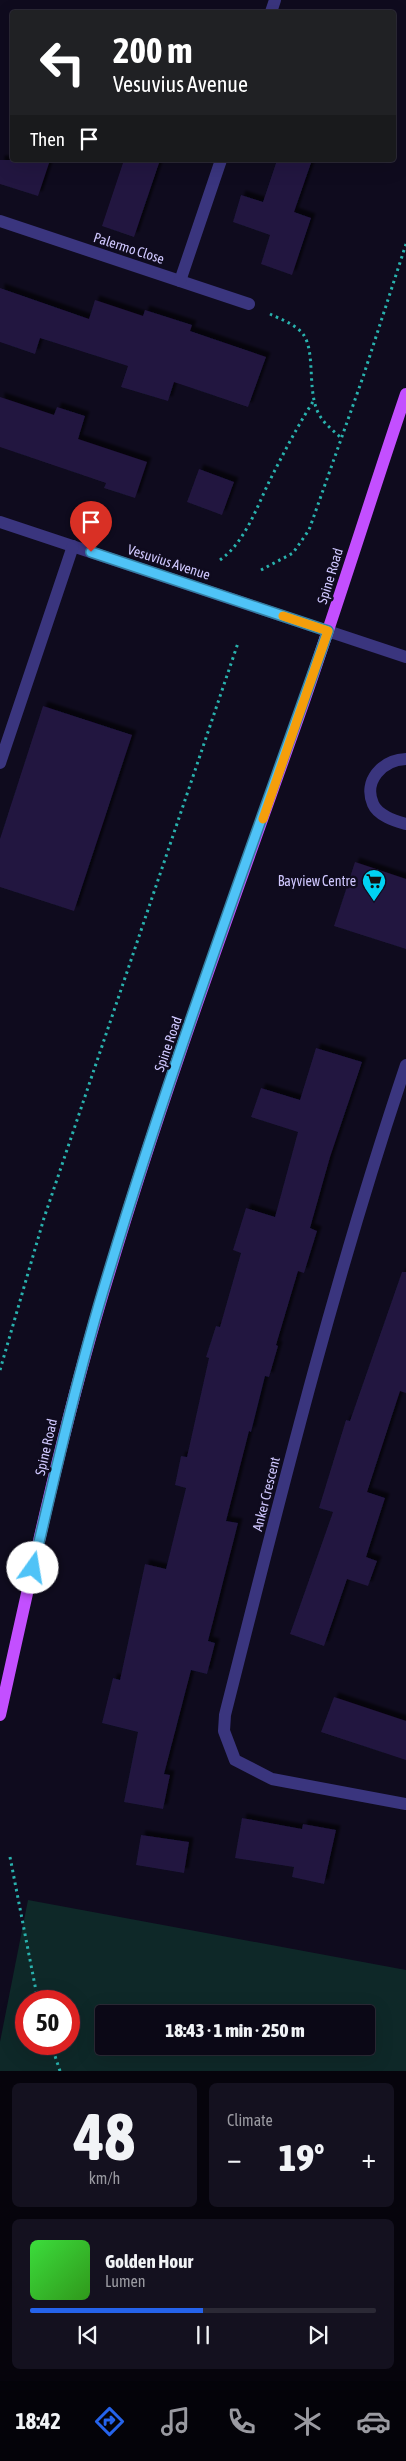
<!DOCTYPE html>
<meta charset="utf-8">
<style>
:root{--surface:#0b0816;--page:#14111f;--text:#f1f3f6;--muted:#9a9aa1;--line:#2b2935;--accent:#2563eb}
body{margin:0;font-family:"Asap Condensed",sans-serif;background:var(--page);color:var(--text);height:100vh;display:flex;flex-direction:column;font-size:19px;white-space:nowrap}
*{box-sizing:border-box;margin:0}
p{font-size:16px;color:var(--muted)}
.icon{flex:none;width:28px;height:28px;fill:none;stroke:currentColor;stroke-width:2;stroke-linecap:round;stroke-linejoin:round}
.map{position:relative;height:2071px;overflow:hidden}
.details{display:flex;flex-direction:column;gap:12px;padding:12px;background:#06040c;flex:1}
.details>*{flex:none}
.banner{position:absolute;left:10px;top:10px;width:386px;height:152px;border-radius:5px;box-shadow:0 5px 20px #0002,0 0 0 1px var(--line);background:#202124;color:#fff;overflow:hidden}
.speed{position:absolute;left:15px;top:1990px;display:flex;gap:10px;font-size:25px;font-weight:700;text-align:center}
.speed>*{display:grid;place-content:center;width:65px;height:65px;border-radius:50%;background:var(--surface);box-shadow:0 5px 20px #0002,0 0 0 1px var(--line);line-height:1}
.speed .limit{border:8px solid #d22;background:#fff;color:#111}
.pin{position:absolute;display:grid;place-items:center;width:42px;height:42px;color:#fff;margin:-51px -21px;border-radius:50% 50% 50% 0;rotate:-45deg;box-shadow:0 0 5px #0007}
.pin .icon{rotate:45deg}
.me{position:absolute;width:55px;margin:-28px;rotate:13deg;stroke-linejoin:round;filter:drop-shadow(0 0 4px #0008)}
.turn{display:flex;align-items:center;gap:18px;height:105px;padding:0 20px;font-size:22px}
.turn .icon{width:65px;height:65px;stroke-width:2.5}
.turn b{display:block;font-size:35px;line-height:42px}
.then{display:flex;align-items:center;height:48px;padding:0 20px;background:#0003;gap:10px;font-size:19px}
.big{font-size:38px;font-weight:800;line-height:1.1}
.details .tile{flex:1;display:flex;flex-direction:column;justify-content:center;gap:8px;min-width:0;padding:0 18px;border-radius:8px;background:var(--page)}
.details .dial{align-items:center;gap:0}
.dial b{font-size:65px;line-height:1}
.song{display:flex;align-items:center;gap:15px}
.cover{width:60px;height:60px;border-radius:8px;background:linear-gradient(135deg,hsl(120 70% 55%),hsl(110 70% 35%))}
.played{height:5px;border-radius:2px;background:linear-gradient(90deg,var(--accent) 50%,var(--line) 50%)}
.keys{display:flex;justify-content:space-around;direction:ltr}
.heat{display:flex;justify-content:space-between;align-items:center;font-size:28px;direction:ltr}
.details .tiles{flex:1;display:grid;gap:12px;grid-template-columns:1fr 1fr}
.tile:last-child{grid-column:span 2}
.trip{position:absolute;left:95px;top:2005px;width:280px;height:50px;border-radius:5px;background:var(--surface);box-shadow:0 5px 20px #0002,0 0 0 1px var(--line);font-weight:800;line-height:50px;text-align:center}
.menu{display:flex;height:80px;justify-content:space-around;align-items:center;background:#040309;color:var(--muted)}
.menu .icon{width:35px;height:35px}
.menu .on{color:var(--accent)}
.menu b{font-size:22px;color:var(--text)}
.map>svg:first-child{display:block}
.green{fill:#0e2828;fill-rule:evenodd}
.building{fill:#20173f;filter:url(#shadow)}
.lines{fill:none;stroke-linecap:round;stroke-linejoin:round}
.path{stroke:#29b2ae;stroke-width:3;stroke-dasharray:2.5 4;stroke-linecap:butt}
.minor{stroke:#3a357e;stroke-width:12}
.major{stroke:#c34fff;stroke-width:12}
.route-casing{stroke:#337fa1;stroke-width:12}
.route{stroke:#4fc3f7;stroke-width:9}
.slow{stroke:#f59e0b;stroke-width:9}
.labels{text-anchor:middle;stroke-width:5;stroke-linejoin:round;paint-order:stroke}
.street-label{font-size:14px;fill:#d0c8ff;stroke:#0f0b1e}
.poi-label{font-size:14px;fill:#d0c8ff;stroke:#0f0b1e;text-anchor:end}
</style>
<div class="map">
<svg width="406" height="2071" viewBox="0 0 406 2071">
<defs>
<filter id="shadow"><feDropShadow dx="4.5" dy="-4.5" stdDeviation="1" flood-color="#0009"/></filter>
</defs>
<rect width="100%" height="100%" fill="#0f0b1e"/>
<path class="green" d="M28 1900 406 1970V2071H0V2042ZM26 2001H69V2044H26ZM104 2014H366V2046H104Z"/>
<g class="building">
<polygon points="0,160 50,160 38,196 0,184"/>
<polygon points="124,160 160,160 134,237 102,226"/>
<polygon points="277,160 312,160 294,212 311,218 292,275 261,264 270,235 233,222 241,195 263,202"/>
<polygon points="0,288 89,319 95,300 143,316 145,310 192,325 190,331 266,357 248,407 174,382 168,401 121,387 128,366 40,338 35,354 0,342"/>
<polygon points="0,397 54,415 57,407 85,416 78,439 147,462 135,498 104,488 106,483 0,447"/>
<polygon points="199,469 234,482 222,515 187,502"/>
<polygon points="43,706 132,735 74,911 0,887 0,839"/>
<polygon points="355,862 406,879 406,949 334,926"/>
<polygon points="316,1048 362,1062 330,1157 310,1228 317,1231 304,1273 298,1271 276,1345 278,1346 269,1377 265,1376 251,1432 249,1431 226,1521 238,1523 208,1641 215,1643 207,1674 191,1670 164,1774 170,1775 163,1809 124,1802 138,1732 102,1723 113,1678 120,1680 145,1564 166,1569 186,1488 175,1485 181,1456 187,1457 209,1358 206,1357 216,1326 220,1327 241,1253 233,1250 246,1208 275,1217 298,1132 251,1117 261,1088 300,1100"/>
<polygon points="402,1272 406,1272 406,1393 400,1391 367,1492 385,1498 366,1557 377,1561 368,1586 347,1579 324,1646 290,1634 333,1512 319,1508 338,1446 346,1420 350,1421"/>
<polygon points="334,1697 406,1721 406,1760 321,1732"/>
<polygon points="242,1818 302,1829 303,1824 336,1830 324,1884 292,1877 294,1867 235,1858"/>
<polygon points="141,1835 189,1842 184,1873 136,1865"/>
</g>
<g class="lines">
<g class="path">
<path d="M270 314C280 319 295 324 303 334 317 353 305 397 322 419 327 426 335 432 341 438"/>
<path d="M220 560C245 542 256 509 269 482 283 454 297 427 314 400"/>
<polyline points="261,570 293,553 309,530 363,377 406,244"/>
<polyline points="0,1370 44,1218 238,643"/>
<polyline points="10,1857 38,2001"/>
<polyline points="51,2044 60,2071"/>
</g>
<g class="minor">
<polyline points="271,12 275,0"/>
<polyline points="0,221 249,304"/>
<polyline points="180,281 221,160"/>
<polyline points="0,522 406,657"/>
<path d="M406 759C382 760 363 781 373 804 378 816 396 821 406 824"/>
<polyline points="0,763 73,546"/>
<path d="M406 1065C334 1279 280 1497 225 1715L224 1731 235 1760 272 1779 406 1804"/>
</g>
<path class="major" d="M0 1715C33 1566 65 1416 110 1270 167 1079 237 892 303 704 339 601 371 497 406 394"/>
</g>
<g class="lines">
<g class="route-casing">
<path id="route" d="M33 1568C56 1469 79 1369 109 1271 174 1056 253 844 328 631L91 552"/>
</g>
<use href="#route" class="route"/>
<polyline class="slow" points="263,819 328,631 283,616"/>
</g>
<defs>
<g id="supermarket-pin" transform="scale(1.25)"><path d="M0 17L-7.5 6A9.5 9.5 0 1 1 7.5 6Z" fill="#00d3f3" stroke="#0f0b1e"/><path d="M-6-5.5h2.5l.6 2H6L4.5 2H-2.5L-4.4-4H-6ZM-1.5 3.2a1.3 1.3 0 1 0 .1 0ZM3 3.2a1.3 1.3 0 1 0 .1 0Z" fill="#111"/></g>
</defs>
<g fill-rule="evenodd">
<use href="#supermarket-pin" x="374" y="881"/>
</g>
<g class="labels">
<g class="street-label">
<text transform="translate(129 248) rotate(18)" y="5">Palermo Close</text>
<text transform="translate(169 562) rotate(18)" y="5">Vesuvius Avenue</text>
<text transform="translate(330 576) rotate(-73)" y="5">Spine Road</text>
<text transform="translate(168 1044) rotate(-71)" y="5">Spine Road</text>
<text transform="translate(46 1447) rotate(-77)" y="5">Spine Road</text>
<text transform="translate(266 1494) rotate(-76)" y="5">Anker Crescent</text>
</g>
<g class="poi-label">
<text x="356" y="886">Bayview Centre</text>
</g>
</g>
</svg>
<div class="speed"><div class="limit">50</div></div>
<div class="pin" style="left:91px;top:552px;background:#d93025"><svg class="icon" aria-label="arrive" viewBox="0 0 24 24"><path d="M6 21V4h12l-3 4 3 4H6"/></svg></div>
<svg class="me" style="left:33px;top:1568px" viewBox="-20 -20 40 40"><circle r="19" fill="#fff"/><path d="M0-13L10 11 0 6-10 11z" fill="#4fc3f7"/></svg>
<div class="trip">18:43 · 1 min · 250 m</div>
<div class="banner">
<div class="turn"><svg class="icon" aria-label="left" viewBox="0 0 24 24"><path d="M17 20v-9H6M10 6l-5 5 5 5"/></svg><div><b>200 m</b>Vesuvius Avenue</div></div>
<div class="then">Then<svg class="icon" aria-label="arrive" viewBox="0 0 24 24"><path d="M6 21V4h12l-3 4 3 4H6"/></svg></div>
</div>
</div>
<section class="details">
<div class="tiles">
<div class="tile dial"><b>48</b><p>km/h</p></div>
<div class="tile"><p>Climate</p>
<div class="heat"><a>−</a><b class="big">19°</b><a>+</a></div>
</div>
<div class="tile">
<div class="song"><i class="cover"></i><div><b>Golden Hour</b><p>Lumen</p></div></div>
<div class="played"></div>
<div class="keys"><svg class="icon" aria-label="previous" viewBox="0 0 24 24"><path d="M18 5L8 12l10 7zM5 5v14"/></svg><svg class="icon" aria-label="pause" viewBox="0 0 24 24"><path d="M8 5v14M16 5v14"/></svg><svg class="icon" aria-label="next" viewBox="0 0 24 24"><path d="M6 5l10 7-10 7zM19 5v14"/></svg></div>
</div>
</div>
</section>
<nav class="menu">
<b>18:42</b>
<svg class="icon on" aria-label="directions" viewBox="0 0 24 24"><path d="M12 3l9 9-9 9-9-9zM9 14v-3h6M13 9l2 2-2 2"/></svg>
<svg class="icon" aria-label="music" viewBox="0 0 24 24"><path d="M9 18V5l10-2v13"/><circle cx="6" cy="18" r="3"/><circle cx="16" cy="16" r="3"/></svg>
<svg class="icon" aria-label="phone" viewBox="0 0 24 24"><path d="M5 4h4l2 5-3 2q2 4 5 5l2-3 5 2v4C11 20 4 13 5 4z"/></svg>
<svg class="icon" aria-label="climate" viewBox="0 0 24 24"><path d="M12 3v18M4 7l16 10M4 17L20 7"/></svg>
<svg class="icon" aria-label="car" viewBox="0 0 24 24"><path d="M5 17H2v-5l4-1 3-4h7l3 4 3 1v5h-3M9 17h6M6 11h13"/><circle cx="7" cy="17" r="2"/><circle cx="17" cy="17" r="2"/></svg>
</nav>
